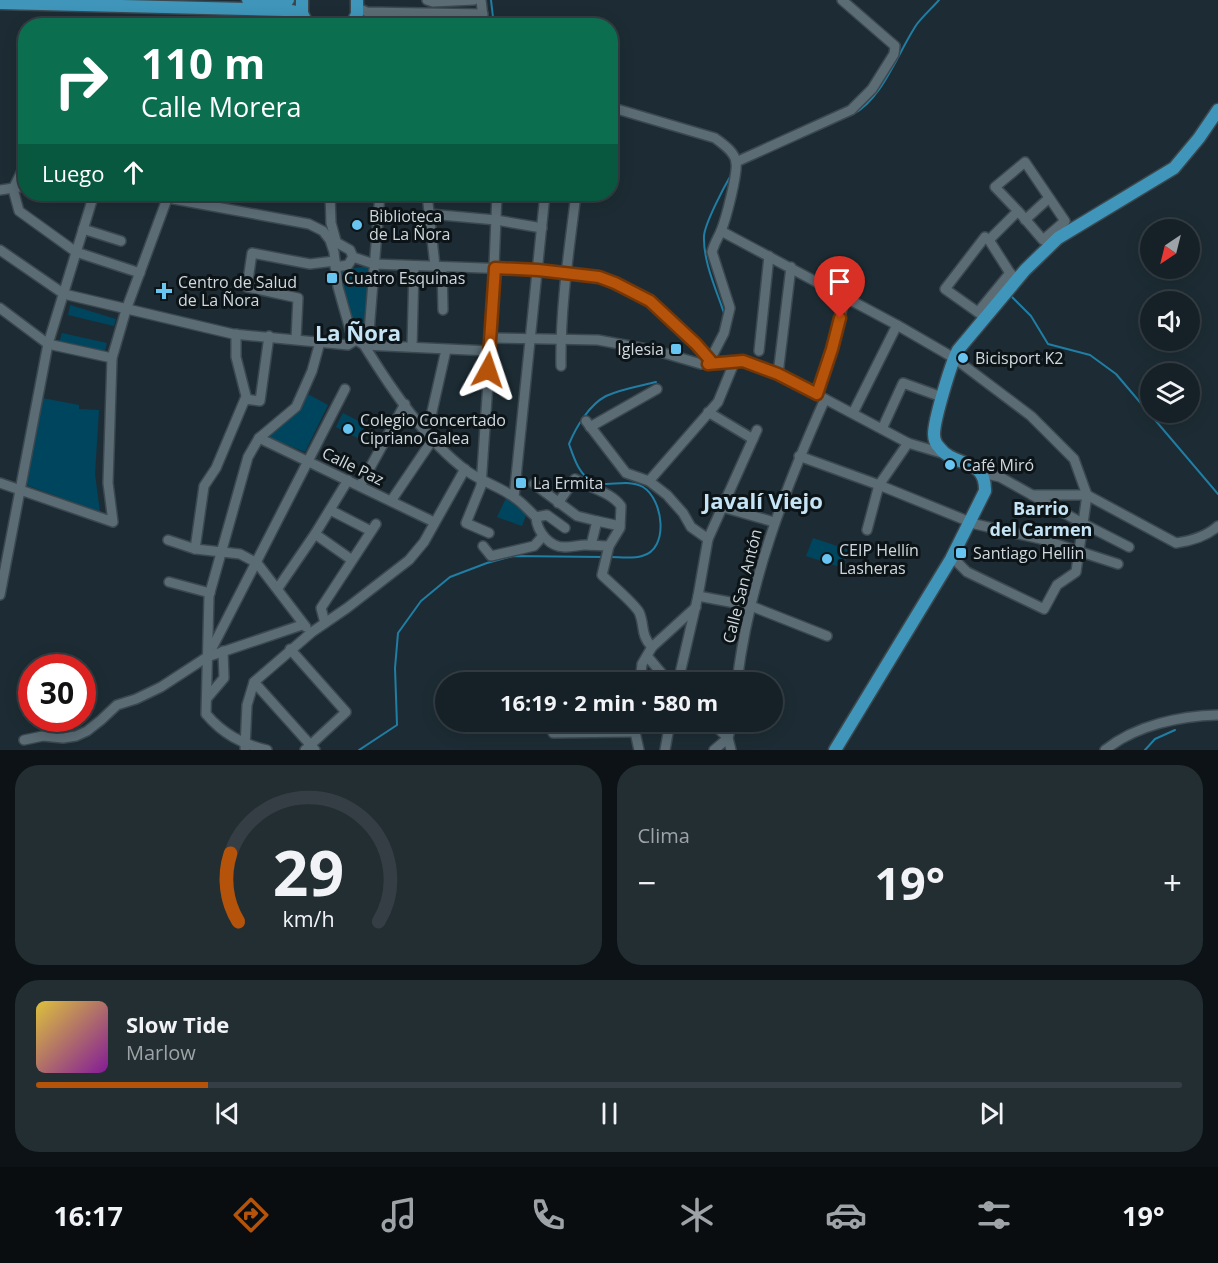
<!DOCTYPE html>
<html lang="es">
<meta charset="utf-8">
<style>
:root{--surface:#162127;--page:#232e33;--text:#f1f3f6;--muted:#9ea3a7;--line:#353e44;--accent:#b45309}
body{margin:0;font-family:"Open Sans",sans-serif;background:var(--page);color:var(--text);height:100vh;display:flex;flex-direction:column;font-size:22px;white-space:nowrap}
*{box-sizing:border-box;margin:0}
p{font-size:20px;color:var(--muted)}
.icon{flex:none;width:33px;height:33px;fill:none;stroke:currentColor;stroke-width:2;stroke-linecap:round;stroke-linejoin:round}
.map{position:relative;height:750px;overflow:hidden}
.details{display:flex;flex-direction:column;gap:15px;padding:15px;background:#0c1215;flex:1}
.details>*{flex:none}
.hud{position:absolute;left:18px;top:18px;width:600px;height:183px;border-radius:24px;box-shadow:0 3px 15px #0003,0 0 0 2px var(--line);background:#0b6e4f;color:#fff;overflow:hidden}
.needle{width:39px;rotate:215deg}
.buttons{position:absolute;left:1140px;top:219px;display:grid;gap:12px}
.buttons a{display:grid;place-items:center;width:60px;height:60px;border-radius:50%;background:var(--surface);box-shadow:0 3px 15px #0003,0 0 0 2px var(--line);font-size:30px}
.speed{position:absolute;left:18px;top:654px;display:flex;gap:12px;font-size:30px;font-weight:700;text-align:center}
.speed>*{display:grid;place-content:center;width:78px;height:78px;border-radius:50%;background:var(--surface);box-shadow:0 3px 15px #0003,0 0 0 2px var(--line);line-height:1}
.speed .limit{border:9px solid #d22;background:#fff;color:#111}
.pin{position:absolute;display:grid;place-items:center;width:51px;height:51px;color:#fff;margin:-62px -26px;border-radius:50% 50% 50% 0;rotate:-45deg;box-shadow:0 0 6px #0007}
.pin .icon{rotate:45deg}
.me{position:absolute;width:66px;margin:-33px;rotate:5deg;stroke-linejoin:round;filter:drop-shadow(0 0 4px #0008)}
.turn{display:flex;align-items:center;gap:21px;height:126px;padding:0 24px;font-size:27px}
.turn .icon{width:78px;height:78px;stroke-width:2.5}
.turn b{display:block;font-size:42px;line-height:51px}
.then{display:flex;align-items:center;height:57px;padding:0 24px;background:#0003;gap:12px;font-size:22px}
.big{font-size:45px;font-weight:700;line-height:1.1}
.details .card{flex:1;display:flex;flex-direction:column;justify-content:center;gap:9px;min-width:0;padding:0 21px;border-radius:24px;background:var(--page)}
.details .dial{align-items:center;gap:0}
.dial svg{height:156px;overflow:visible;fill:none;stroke:var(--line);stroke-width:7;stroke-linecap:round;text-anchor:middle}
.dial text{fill:var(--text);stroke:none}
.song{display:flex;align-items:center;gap:18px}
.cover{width:72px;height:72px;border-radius:9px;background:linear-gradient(135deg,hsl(50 70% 55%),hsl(290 70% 35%))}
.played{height:6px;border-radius:3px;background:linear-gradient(90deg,var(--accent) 15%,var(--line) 15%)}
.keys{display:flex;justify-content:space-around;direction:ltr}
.heat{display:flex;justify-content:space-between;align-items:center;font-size:33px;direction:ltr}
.details .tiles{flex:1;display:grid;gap:15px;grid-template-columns:1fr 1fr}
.card:last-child{grid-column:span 2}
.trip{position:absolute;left:435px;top:672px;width:348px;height:60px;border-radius:30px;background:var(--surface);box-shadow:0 3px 15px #0003,0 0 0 2px var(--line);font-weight:700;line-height:60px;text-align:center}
.tab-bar{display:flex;height:96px;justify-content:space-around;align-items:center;background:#090d10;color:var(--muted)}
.tab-bar .icon{width:42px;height:42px}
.tab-bar .on{color:var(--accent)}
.tab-bar b{font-size:27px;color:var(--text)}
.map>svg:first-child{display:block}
.green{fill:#00455e}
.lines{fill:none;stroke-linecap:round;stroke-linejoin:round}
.stream{stroke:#207ea5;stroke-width:2}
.minor-casing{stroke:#3b484f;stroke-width:12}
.major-casing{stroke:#3b484f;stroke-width:15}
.minor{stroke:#5b6c75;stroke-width:9}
.major{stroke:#3f96ba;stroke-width:12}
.route-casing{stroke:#753606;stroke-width:15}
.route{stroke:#b45309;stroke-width:10}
.poi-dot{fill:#68c4f0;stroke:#0d1417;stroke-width:2}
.labels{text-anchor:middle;stroke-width:6;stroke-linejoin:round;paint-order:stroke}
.poi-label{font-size:16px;fill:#d0d9df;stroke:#0d1417;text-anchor:start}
.street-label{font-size:16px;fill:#d0d9df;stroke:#0d1417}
.neighbourhood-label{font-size:18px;font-weight:bold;fill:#c5e4f5;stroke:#0d1417}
.district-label{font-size:22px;font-weight:bold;fill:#c5e4f5;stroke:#0d1417}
</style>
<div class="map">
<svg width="1218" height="750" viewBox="0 0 1218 750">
<rect width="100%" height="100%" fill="#1d2c34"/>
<g class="green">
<polygon points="369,266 364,338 355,333 341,291 340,270"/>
<polygon points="70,305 116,319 114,326 68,315"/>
<polygon points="62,333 107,343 104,354 59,343"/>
<polygon points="306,393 328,405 305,452 267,437 297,412"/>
<polygon points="42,398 79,405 79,409 99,410 95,474 100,512 26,485"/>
<polygon points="343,413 366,425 359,439 336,427"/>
<polygon points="506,498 527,513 522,526 497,517"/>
<polygon points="813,538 849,550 843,568 806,556"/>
</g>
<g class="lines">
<g class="stream">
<polyline points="491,0 494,26"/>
<polyline points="259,22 265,26"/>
<path d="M853 114C882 100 899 50 917 24 923 16 932 8 939 0"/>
<polyline points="804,136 837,121"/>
<polyline points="1012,297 1031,316 1048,344 1090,355 1116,374 1218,494"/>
<path d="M724 313C716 289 703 261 704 236 705 223 724 187 731 175"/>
<path d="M610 557C620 557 632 559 642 556 670 549 663 499 643 487 628 478 606 488 593 482 579 475 574 458 569 444 576 427 589 405 606 396 621 389 640 386 656 382"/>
<polyline points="359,750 397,725 395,668 398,633 421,601 450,577 487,563 513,556 604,557"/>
<polyline points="1145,750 1155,739 1175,730"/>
</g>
<g class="minor-casing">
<g id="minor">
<polyline points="427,0 433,2 474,0"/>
<polyline points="481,0 484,26"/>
<polyline points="358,8 367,12 483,14"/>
<path d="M610 107 715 138C723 144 735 152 736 162 738 173 726 219 721 231 718 238 714 244 712 252L730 308 724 333 708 364"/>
<polyline points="736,162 851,110 872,89 894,54 895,46 842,0"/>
<polyline points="13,189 19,211 76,252 140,273"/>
<polyline points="13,189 26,163"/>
<polyline points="0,190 26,186"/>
<polyline points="146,194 309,224 323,231 330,240 334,252 338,287 351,333 356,340 364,345 490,351"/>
<polyline points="330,194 331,223 336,241"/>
<polyline points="427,194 435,266"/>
<polyline points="427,196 441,194"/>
<polyline points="430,214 496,220 542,228"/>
<polyline points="1025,220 1049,198"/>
<polyline points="83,229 121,241"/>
<polyline points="721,231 897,325 954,358 1031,416 1074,459 1087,495 1076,572 1057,585 1044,609 967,572 957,562 951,559"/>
<polyline points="332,240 350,250 353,257"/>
<polyline points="989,240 1018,211 1043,240 1065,221 1025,162 995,187 1018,211"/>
<polyline points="0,250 64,294 233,334 348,345 356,340"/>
<polyline points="353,257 374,264 538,270 599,277 650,301 696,344 709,360"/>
<polyline points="335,267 348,265 353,257"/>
<polyline points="442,267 443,310"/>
<polyline points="0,308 48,344 112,358"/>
<polyline points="978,312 1010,273"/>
<polyline points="986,318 945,289 985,237 989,240 1010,273 1017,279"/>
<polyline points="236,334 236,357 247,400"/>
<polyline points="491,338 598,340 657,351 701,364 743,361 778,374 908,443 945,454"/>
<polyline points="296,339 298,298 247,287 252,253 310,264 335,261"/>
<path d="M364 345C390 387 426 441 467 471 482 482 501 487 515 498 523 503 529 511 536 517 537 532 550 548 566 547 573 547 579 545 585 545 593 545 602 546 609 546"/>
<polyline points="368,345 380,194"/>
<polyline points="412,347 414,266"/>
<polyline points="759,351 769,256"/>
<path d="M561 366C560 308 569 251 576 194"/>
<polyline points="778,374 791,267"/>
<polyline points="817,395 832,349 845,297"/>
<polyline points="708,412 753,439"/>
<polyline points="853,413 897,325"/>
<polyline points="586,421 626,473 649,481 667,495 683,513 691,527 708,539"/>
<polyline points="423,426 431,416 446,350"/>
<polyline points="590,427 657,389"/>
<polyline points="882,429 903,383 942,397"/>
<polyline points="259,438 434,522"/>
<polyline points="799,456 879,485 975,524 1041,539 1118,564"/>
<polyline points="982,473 1000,477 1082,523 1129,547"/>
<polyline points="649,481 718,402 734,363"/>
<polyline points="0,483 113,522 108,483 112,358 126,310 167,199 171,194"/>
<polyline points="534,484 577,516 597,521 591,545"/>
<polyline points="360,486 405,404"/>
<path d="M1032 495H1087L1176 543C1190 541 1207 536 1218 526"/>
<polyline points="514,497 545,194"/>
<polyline points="391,501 433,439"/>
<path d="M558 503 575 479C590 488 611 492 621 506L620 528 609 546 602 575C611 584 633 602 639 612 645 625 640 635 652 647"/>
<polyline points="722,507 774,522"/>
<polyline points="330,510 371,531"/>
<polyline points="536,517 547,515 565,528"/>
<polyline points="597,521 620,526"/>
<polyline points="867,530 879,485 908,443"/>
<polyline points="489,533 466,523 481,486 491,338 497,194"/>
<polyline points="315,534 352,560"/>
<polyline points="168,540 195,549 240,554 257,563 306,627"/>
<polyline points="483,546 491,556 534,546 543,536"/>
<polyline points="195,549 204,486 216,468 245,399 260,401 269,336"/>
<polyline points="169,582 210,593"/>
<polyline points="278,588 315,534 348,480"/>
<polyline points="0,595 48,344 94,194"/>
<polyline points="698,596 751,606 827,636"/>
<polyline points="325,623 321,608 376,524"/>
<polyline points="290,649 346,712 305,750"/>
<polyline points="209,654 345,389"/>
<polyline points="647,656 669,682"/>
<polyline points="254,682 315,750"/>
<polyline points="640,682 642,664 652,647 696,607"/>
<polyline points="678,682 698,596 708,539 757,430"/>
<path d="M737 682C749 582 784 491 825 399"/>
<polyline points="207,698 224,678 223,651"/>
<polyline points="636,722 635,732 639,750"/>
<polyline points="711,722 728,738 731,750"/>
<polyline points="553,733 635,732"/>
<polyline points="24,740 43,736 63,738 76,736 87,731 101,720 117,705 136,699 161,687 207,657 302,625"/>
<polyline points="245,748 247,705 254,682 312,632 347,608 409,560 424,542 465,469"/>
<path d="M267 750C242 744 223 734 206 714L209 596 248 457 259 438 296 407 312 371 320 342"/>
<polyline points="665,750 670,722"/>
<polyline points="714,750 728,738 732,722"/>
<path d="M1105 750C1136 725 1180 716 1218 715"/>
</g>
</g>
<g class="major-casing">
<g id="major">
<polyline points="248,0 288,0"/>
<polyline points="302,0 302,13 308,26"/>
<polyline points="0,3 285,10 302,13"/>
<polyline points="351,26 357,14 357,0"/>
<path d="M835 750 951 559 985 491C986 457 954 468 939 447 936 444 934 439 934 434 934 420 951 363 958 350L1025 270 1058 238 1174 168 1199 138 1218 110"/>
</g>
</g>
<use href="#minor" class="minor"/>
<use href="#major" class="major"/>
</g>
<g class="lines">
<g class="route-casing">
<polyline id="route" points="488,370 495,268 538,270 599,277 615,283 650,301 696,344 710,360 708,364 743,361 778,374 817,394 832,349 840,318"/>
</g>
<use href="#route" class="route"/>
</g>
<g class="poi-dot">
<circle cx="357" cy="225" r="6"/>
<rect x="326" y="272" width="12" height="12" rx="3"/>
<path d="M161 282h6v6h6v6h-6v6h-6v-6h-6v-6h6z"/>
<rect x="670" y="343" width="12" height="12" rx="3"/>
<circle cx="963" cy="358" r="6"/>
<circle cx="348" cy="429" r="6"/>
<circle cx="950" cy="465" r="6"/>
<rect x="515" y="477" width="12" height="12" rx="3"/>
<rect x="955" y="547" width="12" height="12" rx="3"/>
<circle cx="827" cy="559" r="6"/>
</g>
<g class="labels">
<g class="poi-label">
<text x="369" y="222">Biblioteca<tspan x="369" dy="18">de La Ñora</tspan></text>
<text x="344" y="284">Cuatro Esquinas</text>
<text x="178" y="288">Centro de Salud<tspan x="178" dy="18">de La Ñora</tspan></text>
<text x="664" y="355" text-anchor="end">Iglesia</text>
<text x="975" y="364">Bicisport K2</text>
<text x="360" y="426">Colegio Concertado<tspan x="360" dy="18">Cipriano Galea</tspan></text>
<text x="962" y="471">Café Miró</text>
<text x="533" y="489">La Ermita</text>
<text x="839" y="556">CEIP Hellín<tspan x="839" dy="18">Lasheras</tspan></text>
<text x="973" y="559">Santiago Hellin</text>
</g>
<g class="street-label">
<text transform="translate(353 466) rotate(26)" y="6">Calle Paz</text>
<text transform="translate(742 586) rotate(-76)" y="6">Calle San Antón</text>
</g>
<g class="neighbourhood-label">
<text x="1041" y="515">Barrio<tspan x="1041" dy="21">del Carmen</tspan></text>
</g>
<g class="district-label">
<text x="358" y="341">La Ñora</text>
<text x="763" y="509">Javalí Viejo</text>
</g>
</g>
</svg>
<div class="buttons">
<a><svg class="needle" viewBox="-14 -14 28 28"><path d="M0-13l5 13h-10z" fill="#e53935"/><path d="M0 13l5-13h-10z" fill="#9ea3a7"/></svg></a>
<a><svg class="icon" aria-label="sound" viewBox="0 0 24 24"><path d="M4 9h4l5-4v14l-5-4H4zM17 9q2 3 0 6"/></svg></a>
<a><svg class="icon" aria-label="layers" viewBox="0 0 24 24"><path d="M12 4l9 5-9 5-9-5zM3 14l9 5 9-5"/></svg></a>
</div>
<div class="speed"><div class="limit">30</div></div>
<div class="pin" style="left:840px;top:318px;background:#d93025"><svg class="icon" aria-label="arrive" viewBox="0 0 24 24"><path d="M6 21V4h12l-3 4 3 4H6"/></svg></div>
<svg class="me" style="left:488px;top:370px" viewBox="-20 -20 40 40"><path d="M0-17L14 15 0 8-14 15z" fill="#b45309" stroke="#fff" stroke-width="4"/></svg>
<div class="trip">16:19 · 2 min · 580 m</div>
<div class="hud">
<div class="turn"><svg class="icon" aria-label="right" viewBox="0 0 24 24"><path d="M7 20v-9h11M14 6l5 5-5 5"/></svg><div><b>110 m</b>Calle Morera</div></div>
<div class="then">Luego<svg class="icon" aria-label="ahead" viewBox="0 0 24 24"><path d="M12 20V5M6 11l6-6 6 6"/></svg></div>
</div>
</div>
<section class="details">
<div class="tiles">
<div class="card dial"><svg viewBox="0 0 100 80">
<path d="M14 69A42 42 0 1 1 86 69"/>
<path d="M14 69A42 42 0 0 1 10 34" stroke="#b45309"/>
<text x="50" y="56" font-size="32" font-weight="700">29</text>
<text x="50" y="72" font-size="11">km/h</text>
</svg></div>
<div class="card"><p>Clima</p>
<div class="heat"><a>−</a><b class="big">19°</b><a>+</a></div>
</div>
<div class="card">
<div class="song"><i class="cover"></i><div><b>Slow Tide</b><p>Marlow</p></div></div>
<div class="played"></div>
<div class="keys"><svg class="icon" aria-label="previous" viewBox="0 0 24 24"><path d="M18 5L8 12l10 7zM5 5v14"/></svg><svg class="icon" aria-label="pause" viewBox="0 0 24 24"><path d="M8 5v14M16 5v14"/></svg><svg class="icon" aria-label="next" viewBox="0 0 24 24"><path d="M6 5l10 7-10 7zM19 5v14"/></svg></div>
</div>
</div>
</section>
<nav class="tab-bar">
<b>16:17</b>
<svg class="icon on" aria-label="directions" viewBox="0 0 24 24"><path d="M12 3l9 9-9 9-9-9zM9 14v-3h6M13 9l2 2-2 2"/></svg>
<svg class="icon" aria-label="music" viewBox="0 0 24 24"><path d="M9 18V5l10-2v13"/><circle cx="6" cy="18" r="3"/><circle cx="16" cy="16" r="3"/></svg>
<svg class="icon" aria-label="phone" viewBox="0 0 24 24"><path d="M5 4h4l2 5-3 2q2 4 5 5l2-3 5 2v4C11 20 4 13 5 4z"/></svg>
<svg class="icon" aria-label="climate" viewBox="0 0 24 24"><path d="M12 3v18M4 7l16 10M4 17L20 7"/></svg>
<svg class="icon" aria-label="car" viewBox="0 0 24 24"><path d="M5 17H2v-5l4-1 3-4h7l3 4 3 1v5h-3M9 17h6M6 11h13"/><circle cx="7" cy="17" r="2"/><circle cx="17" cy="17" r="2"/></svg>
<svg class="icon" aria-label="filters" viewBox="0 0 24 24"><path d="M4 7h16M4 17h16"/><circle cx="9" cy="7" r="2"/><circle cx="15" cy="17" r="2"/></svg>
<b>19°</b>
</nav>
